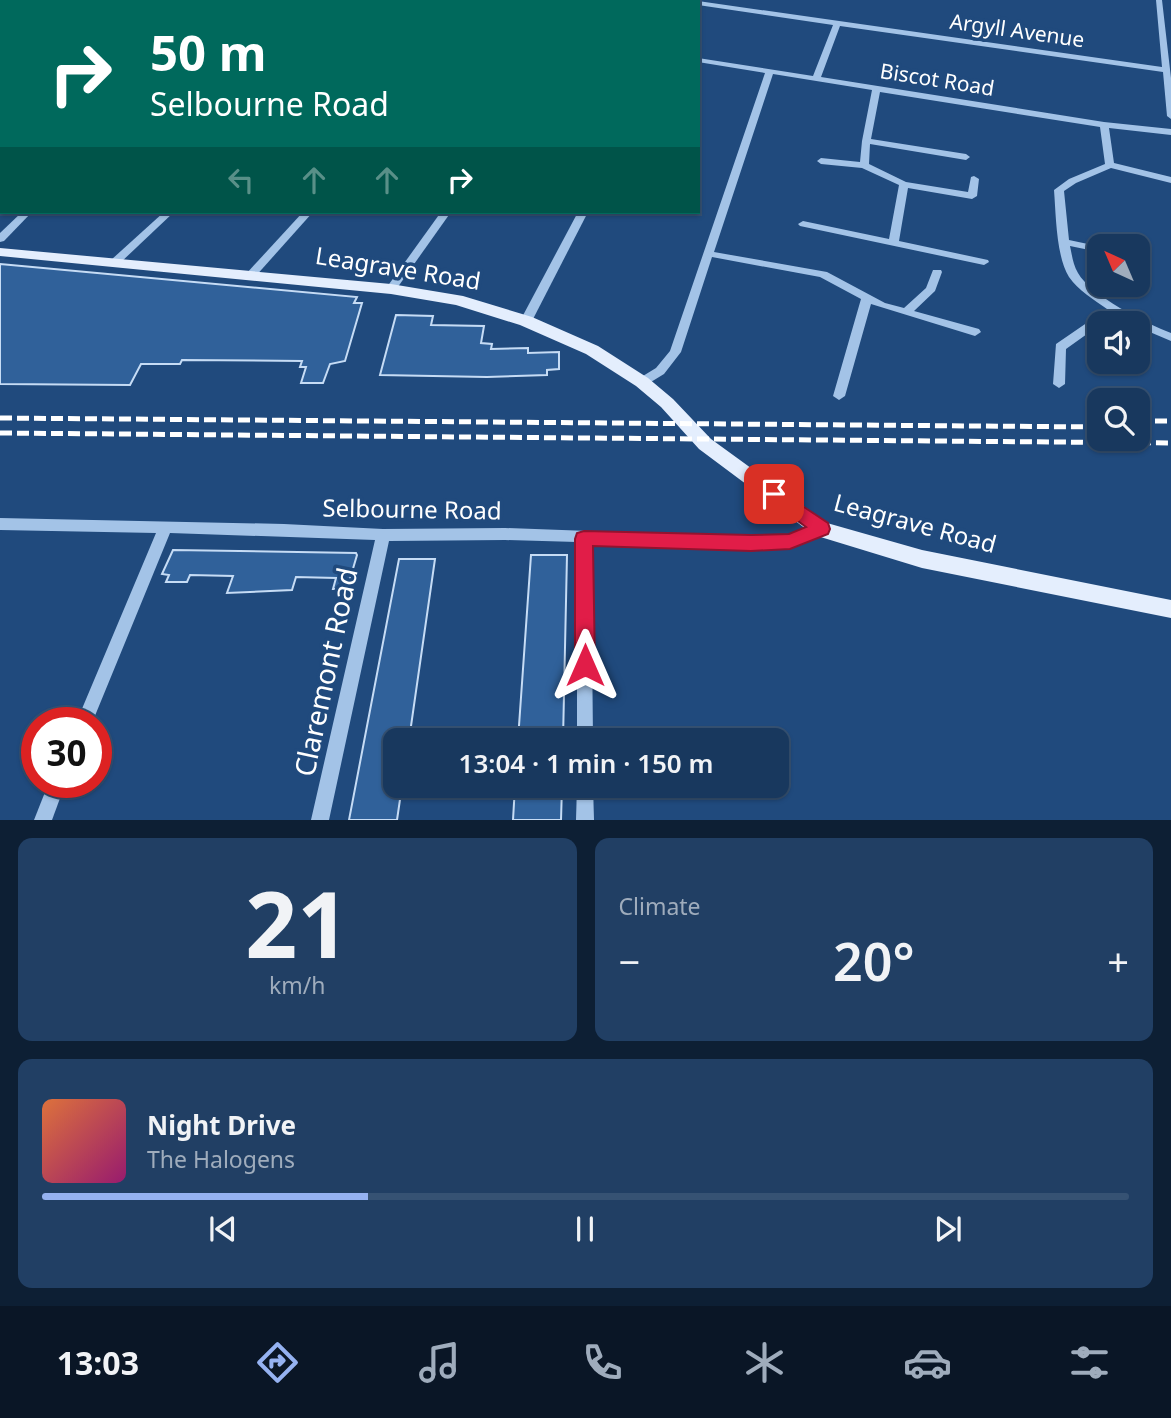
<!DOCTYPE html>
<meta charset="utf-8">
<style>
:root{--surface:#18385e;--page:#213f64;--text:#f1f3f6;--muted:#9facbc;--line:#365273;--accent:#95b2f1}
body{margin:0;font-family:"Noto Sans",sans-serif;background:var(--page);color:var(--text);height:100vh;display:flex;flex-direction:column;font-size:26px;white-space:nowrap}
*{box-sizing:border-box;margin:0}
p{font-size:23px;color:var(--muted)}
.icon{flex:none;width:38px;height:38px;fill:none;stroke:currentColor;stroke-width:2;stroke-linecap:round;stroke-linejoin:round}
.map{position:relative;height:820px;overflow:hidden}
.drawer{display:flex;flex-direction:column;gap:18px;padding:18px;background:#0d1f34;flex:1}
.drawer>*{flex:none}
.top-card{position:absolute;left:0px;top:0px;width:700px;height:214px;box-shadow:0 2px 5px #0004,0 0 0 2px var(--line);background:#00695c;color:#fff;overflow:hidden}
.needle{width:46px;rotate:316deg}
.tools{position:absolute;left:1087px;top:234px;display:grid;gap:14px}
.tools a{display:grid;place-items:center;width:63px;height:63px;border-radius:14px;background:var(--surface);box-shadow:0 2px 5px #0004,0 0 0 2px var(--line);font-size:35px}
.speed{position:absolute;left:21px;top:707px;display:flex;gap:14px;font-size:35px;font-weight:700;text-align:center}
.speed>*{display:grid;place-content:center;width:91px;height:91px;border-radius:50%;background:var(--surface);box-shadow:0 2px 5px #0004,0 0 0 2px var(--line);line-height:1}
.speed .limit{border:10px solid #d22;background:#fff;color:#111}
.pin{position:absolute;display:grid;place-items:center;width:60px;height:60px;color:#fff;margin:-30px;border-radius:14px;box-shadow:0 4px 10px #0006}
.me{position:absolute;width:77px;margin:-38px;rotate:0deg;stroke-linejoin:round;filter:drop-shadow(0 0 5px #0008)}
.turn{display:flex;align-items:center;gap:24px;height:147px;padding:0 35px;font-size:32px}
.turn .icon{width:91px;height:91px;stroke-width:2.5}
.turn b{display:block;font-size:49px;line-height:60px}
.lanes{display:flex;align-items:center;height:66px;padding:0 35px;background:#0003;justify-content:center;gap:35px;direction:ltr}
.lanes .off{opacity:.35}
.big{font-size:52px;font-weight:600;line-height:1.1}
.drawer .card{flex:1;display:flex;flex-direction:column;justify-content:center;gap:10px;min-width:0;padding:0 24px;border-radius:14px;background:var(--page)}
.drawer .dial{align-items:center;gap:0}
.dial b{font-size:91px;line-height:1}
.song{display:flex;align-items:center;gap:21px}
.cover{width:84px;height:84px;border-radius:10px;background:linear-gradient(135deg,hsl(20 70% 55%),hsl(320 70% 35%))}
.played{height:7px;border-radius:4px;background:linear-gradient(90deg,var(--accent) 30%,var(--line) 30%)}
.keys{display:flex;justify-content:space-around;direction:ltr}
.heat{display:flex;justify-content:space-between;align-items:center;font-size:38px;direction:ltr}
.drawer .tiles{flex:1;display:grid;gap:18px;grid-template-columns:1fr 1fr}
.card:last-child{grid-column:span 2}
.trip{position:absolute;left:383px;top:728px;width:406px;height:70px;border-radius:14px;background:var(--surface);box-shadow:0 2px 5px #0004,0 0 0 2px var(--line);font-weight:600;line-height:70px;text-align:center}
.tab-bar{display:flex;height:112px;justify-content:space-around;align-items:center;background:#0a1626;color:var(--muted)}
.tab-bar .icon{width:49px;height:49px}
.tab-bar .current{color:var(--accent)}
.tab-bar b{font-size:32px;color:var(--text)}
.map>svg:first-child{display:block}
.building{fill:#30619a;stroke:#c6dcf5;stroke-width:2}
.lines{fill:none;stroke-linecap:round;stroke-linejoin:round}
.minor{fill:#a3c3e7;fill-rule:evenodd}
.major{fill:#e4eefd;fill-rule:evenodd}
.rail{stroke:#fff;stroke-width:5;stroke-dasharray:12 5;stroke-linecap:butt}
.route{fill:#e11d48;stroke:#92132f;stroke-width:2}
.labels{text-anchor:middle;stroke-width:7;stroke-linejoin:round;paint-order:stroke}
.far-street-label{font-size:21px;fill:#fff;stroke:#204a7d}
.street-label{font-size:24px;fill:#fff;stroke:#204a7d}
.near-street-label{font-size:28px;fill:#fff;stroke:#204a7d}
</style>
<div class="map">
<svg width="1171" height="820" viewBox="0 0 1171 820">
<rect width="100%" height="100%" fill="#204a7d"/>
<g class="building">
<polygon points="0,264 357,297 354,303 362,303 345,361 330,364 323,383 301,383 306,367 300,367 302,361 182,360 180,364 141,364 130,385 0,384"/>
<polygon points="396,315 433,316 431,325 484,326 481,343 492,344 491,349 528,348 528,353 559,352 559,369 547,370 547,375 487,377 380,375"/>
<polygon points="173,550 356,553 357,555 347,589 333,589 336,578 296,577 292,590 227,593 233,576 190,575 187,582 166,582 169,575 162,574"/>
<polygon points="531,555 567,555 563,740 518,740"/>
<polygon points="399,559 435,559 409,740 396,740 396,786 402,786 397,820 349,820"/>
<polygon points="515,786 562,786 561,820 513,820"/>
</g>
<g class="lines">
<g class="minor">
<polygon points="85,0 93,0 84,2"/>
<polygon points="191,0 199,0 190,2"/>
<polygon points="291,0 298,0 290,2"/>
<polygon points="677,0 695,2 679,2"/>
<path d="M1156 0H1162L1171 78V119L1167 116 1163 72 840 26 821 77 1104 122 1171 129V135L1109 128 1114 163 1171 177V183L1111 168 1076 183 1064 191 1069 240 1102 247H1099V252L1070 246C1072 255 1073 265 1078 273 1090 295 1147 324 1171 333V341L1138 327V324H1132L1115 314 1066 349 1065 384 1059 388 1053 384 1056 344 1107 309C1094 300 1078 290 1069 277 1056 256 1056 215 1054 190L1069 179 1105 164 1100 127 880 92 871 139 966 154 970 157 966 160 870 144 869 164 906 182 968 192 971 177 974 176 979 179 977 196 972 199 908 188 899 241 988 260 989 262 984 265 800 226 798 224 803 221 889 239 899 185 862 168 821 164 817 161 821 158 860 162 862 141 872 90 773 74 714 252 827 272 885 303 904 308 926 288 933 270H941L942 272 935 291 914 311 979 329 981 332 975 336 871 304 845 396 839 400 833 396 861 299 820 277 712 257 681 352 664 374 646 385H638L636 382 638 379 656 368 670 351 765 73 698 62V58L813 76 833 25 698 5V2H696L698 1 1162 67Z"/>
<rect x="0" y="46" width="2" height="5"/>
<rect x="0" y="94" width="2" height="5"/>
<polygon points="2,130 2,136 0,137 0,131"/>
<polygon points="22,212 32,212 4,241 0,242 0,233"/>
<polygon points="164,212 174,212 119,264 111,264 111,260"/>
<polygon points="303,212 313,212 254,278 246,278 245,276 246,274"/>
<polygon points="441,212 451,212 395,291 387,291 386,289 387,287"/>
<polygon points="578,212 588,212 532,321 526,325 522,324 520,321"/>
<polygon points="1138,253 1151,256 1152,258 1147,261 1138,259"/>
<polygon points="0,518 284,524 383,529 505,528 751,537 789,535 821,523 826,525 828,529 826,533 790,547 751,549 591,543 593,740 577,740 577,542 505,540 389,541 329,820 311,820 375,540 170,533 92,723 76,723 156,533 0,530"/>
<polygon points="49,782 66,782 52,820 34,820"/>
<polygon points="577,786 593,786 594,820 576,820"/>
</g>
<polygon class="major" points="0,248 391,284 463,296 532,317 598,346 648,378 673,399 711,439 827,523 922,550 1171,600 1171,618 922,568 814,535 699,449 661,407 636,386 586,354 520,325 456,305 391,294 0,256"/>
<g class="rail">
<polyline points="0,418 1099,427"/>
<polyline points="1138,421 1171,421"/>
<polyline points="0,433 1171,443"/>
</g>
</g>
<polygon class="route" points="774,487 828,523 830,529 828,534 790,549 751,551 593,546 595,665 592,671 585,674 578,671 575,665 575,539 577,533 584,531 751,535 789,534 806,527 768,499 766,494 768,489"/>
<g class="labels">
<g class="far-street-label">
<text transform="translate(1017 31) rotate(8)" y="7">Argyll Avenue</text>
<text transform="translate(937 80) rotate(9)" y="7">Biscot Road</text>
</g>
<g class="street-label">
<text transform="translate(398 269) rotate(9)" y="8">Leagrave Road</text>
<text transform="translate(412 510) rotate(1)" y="8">Selbourne Road</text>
<text transform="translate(915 524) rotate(15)" y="8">Leagrave Road</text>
</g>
<g class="near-street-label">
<text transform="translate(326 672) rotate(-78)" y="10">Claremont Road</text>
</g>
</g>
</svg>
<div class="tools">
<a><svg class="needle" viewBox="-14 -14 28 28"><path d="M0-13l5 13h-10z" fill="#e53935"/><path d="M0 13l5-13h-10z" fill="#9facbc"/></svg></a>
<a><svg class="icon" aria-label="sound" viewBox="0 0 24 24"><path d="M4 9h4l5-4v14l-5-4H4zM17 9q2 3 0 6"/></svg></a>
<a><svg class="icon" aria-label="search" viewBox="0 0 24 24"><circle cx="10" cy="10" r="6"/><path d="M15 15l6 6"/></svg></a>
</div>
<div class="speed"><div class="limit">30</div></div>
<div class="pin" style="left:774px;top:494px;background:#d93025"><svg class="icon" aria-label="arrive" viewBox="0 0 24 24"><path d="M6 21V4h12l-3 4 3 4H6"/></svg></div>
<svg class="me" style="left:585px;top:665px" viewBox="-20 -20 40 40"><path d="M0-17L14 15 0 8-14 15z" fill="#e11d48" stroke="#fff" stroke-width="4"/></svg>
<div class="trip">13:04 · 1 min · 150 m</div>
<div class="top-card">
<div class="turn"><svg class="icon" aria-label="right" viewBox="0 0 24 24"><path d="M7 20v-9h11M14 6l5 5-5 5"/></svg><div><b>50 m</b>Selbourne Road</div></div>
<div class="lanes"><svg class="icon off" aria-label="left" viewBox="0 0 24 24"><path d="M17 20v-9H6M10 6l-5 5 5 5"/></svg><svg class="icon off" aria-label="ahead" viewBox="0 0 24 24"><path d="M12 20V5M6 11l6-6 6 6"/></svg><svg class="icon off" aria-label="ahead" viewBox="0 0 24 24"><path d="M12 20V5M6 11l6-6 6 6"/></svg><svg class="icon" aria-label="right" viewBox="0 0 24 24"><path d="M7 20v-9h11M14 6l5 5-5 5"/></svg></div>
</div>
</div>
<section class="drawer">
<div class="tiles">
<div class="card dial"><b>21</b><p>km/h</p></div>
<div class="card"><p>Climate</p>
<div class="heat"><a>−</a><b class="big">20°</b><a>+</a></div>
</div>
<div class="card">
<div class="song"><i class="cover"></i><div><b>Night Drive</b><p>The Halogens</p></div></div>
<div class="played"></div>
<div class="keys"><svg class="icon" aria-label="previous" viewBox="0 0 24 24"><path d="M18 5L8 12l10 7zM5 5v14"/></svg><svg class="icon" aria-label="pause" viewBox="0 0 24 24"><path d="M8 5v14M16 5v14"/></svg><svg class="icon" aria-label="next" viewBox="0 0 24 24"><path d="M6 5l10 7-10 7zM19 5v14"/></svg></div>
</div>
</div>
</section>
<nav class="tab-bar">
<b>13:03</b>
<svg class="icon current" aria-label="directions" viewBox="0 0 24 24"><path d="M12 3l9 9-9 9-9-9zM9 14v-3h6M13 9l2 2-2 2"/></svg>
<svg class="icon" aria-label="music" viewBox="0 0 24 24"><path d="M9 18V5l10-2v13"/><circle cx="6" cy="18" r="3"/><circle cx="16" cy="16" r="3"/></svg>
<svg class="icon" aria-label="phone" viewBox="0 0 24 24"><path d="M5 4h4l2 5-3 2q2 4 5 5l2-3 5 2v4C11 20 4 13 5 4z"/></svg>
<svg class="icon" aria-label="climate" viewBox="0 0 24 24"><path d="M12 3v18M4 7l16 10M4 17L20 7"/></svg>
<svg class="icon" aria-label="car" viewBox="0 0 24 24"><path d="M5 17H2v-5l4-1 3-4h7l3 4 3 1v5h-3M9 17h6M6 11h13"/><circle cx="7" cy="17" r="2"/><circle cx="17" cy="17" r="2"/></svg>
<svg class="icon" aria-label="filters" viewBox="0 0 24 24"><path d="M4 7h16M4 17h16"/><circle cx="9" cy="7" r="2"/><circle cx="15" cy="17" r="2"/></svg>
</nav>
